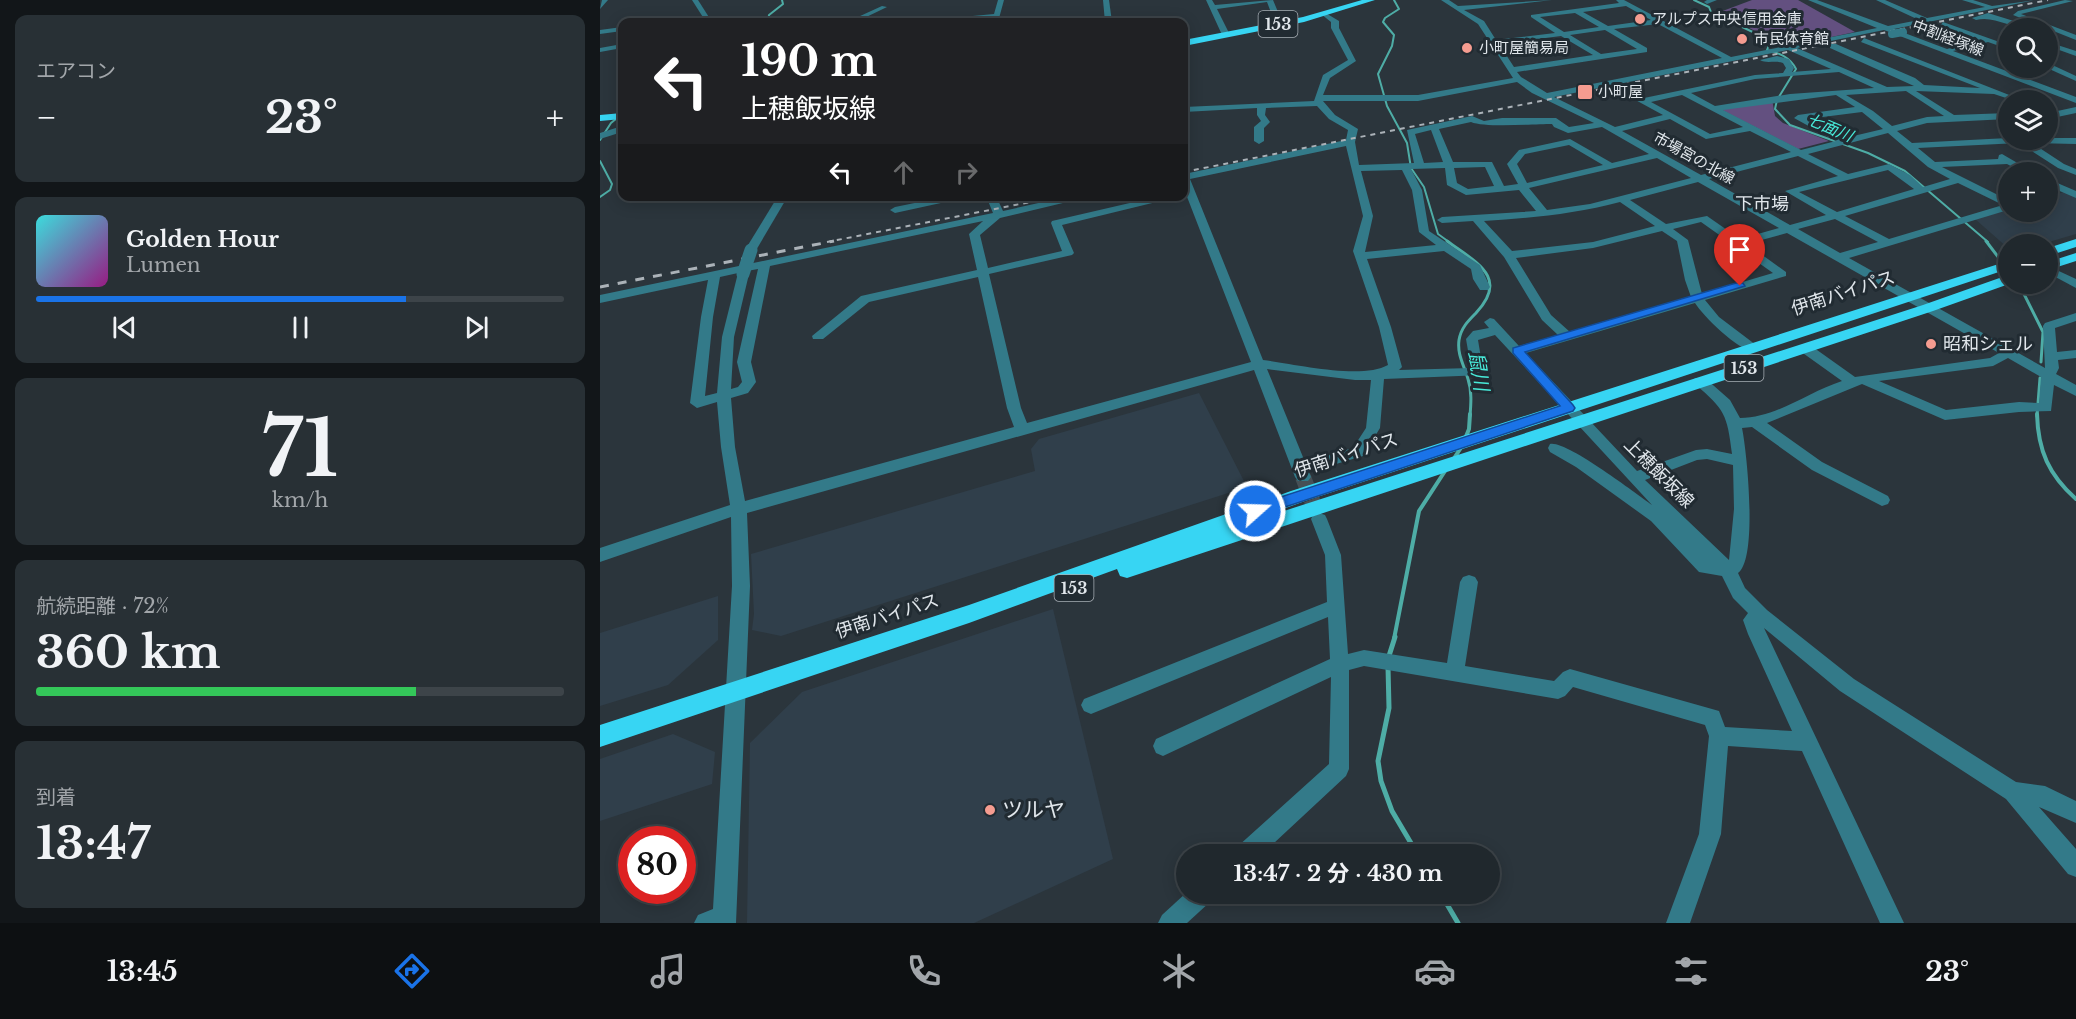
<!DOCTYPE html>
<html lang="ja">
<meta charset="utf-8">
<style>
:root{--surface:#20282d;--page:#283035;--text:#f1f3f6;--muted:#a2a6aa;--line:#3d4449;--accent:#1a73e8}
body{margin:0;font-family:"Libre Baskerville","Noto Sans JP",serif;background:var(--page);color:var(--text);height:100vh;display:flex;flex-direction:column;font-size:22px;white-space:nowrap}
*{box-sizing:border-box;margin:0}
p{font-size:20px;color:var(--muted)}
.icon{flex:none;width:33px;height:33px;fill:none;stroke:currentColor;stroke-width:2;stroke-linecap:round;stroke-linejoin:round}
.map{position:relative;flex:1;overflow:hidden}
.details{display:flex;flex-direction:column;gap:15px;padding:15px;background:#121619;width:600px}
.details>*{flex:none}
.hud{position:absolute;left:18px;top:18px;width:570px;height:183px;border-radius:12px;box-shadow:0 3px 15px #0003,0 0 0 2px var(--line);background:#202124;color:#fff;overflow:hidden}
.tools{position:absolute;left:1398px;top:18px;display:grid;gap:12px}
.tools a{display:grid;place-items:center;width:60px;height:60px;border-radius:50%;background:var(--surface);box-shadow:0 3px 15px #0003,0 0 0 2px var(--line);font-size:30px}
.speed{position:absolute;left:18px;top:826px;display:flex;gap:12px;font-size:30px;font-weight:700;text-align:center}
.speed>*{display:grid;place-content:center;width:78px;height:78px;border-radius:50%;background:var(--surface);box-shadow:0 3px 15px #0003,0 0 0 2px var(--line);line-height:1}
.speed .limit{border:9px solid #d22;background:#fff;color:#111}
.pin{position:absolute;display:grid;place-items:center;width:51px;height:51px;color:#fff;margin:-62px -26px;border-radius:50% 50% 50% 0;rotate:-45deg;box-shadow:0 0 6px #0007}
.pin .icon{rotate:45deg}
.me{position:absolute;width:66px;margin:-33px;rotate:70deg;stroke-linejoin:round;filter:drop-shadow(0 0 4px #0008)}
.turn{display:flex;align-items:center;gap:21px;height:126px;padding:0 24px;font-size:27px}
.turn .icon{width:78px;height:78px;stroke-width:2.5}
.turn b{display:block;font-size:42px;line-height:51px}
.lanes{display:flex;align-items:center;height:57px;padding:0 24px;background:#0003;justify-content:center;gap:30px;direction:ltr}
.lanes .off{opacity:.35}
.big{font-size:45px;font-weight:700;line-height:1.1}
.details .widget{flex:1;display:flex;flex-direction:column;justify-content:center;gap:9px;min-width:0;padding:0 21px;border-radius:12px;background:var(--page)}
.details .dial{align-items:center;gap:0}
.dial b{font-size:78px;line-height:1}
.song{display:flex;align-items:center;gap:18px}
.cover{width:72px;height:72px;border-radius:9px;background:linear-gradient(135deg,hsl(180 70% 55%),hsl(310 70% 35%))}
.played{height:6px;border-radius:3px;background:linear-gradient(90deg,var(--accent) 70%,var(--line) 70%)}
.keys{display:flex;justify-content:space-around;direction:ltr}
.heat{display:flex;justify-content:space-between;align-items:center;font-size:33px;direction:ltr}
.charge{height:9px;border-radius:4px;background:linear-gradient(90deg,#34c759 72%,var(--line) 0)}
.trip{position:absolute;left:576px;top:844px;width:324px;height:60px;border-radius:30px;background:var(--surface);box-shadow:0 3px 15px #0003,0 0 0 2px var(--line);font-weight:700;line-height:60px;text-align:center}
.dock{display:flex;height:96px;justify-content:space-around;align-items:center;background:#0d1012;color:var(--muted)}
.dock .icon{width:42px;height:42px}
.dock .selected{color:var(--accent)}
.dock b{font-size:27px;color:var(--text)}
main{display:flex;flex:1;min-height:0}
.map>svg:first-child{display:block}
.built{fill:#303f4b}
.green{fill:#635080}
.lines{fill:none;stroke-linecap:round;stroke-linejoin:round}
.stream-far3{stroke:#4eada6;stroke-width:2}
.stream-far2{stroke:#4eada6;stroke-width:3}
.stream-far1{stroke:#4eada6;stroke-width:4}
.stream{stroke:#4eada6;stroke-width:5}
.minor-tunnel{stroke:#465056;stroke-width:16;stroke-dasharray:16 8;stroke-linecap:butt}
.minor{fill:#337a89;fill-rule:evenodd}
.highway{fill:#37d5f3;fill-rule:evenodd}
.rail-far1{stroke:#abb2b8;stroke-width:2;stroke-dasharray:5 5;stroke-linecap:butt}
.rail{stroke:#abb2b8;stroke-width:3;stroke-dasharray:9 9;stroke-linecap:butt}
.minor-bridge-far1{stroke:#337a89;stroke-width:8}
.minor-bridge{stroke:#337a89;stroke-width:13}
.route{fill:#1a73e8;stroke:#114b97;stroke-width:1.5}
.poi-dot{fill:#f59c90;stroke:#212b32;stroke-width:2}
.labels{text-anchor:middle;stroke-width:6;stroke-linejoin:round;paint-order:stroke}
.far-poi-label{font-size:15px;fill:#e0e6eb;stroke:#212b32;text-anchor:start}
.far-street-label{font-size:15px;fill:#e0e6eb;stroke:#212b32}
.shield{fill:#212b32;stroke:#a7aeb4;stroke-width:1.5}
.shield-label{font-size:16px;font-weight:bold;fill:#e0e6eb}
.far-water-label{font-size:16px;font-style:italic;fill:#48ead9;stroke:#212b32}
.far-quarter-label{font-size:18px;fill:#e0e6eb;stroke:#212b32}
.street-label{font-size:18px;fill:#e0e6eb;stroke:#212b32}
.poi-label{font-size:18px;fill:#e0e6eb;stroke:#212b32;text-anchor:start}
.water-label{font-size:20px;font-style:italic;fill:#48ead9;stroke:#212b32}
.near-poi-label{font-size:21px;fill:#e0e6eb;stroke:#212b32;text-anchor:start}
</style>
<main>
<section class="details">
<div class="widget"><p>エアコン</p>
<div class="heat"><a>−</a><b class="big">23°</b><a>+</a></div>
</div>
<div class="widget">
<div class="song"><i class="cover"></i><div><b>Golden Hour</b><p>Lumen</p></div></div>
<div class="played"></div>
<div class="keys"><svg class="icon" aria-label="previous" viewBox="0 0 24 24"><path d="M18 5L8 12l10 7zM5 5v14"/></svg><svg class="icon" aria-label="pause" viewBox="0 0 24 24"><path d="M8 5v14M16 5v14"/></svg><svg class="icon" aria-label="next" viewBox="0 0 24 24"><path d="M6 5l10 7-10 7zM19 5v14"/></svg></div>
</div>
<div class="widget dial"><b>71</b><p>km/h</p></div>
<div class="widget"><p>航続距離 · 72%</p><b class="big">360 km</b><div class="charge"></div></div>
<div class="widget"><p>到着</p><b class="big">13:47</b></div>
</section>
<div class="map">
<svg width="1476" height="923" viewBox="0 0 1476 923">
<rect width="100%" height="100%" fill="#2b353c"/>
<g class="built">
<polygon points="1464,192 1476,197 1476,234 1442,244 1408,244 1408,248 1375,219 1408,209 1408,212 1448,212 1448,197"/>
<polygon points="599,393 647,487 181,636 152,630 154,614 151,554 435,471 431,449 439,439"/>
<polygon points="118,596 118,640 68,685 0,706 0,633"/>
<polygon points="453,609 513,859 374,923 147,923 150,743 202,692"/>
<polygon points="73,734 115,752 112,784 0,821 0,759"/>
</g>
<g class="green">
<polygon points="1152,0 1198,0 1255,32 1184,47 1120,12"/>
<polygon points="1172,99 1175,116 1183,123 1229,141 1198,149 1120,109"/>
</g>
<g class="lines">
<g class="stream-far3">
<polyline points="794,0 799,9 785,18 783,22 794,35 792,46 778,74 787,106 807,143 811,168 824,187 838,234 849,242"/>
<path d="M1094 0 1109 7 1111 12 1161 36 1169 45 1167 50C1179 53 1190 57 1196 69L1177 100 1175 109 1190 125 1268 153 1305 171 1388 242"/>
<polyline points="168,22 169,15 183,4 182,0"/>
<polyline points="0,140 11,123 22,114"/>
<polyline points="0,161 12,184 10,190 0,197"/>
</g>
<g class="stream-far2">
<path d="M847 241C875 262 910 277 876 313 868 321 861 328 859 340 857 355 864 365 868 379 872 391 871 404 870 416"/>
<polyline points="1386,241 1408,270"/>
<polyline points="1419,284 1443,332 1441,362"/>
<polyline points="1437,416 1440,378"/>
</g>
<g class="stream-far1">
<path d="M1437 414C1438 451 1449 475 1476 499"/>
<polyline points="865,439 869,429 870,414"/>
<polyline points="853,460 862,446"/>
<polyline points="794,639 819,511 845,471"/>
</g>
<g class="stream">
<polyline points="788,659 795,637"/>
<polyline points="788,667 789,708 778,761 781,781 792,811 818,855"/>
<polyline points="841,894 858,923"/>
</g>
<polyline class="minor-tunnel" points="703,477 719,519"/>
<g class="minor">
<polygon points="2,0 8,0 0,9"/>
<polygon points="92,0 98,0 112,22 106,22"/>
<polygon points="398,0 404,0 398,22 392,22 392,18 309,22 394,14"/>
<polygon points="503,0 509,0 512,22 505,22"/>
<polygon points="606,0 612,0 615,5 673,0 683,24 676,26 667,2 617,9 630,35 623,37"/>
<path d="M841 0H849L858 6 952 0 864 10 884 21 896 40 955 33 931 17V15L1019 3 1016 0H1024L1131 57 1277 28 1208 0H1217L1288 26 1319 20 1276 0H1285L1327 18 1385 7 1362 0H1373L1392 6 1435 0 1294 29 1347 49 1380 40 1340 26 1343 22 1408 45V49L1388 42 1353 51 1476 97V103L1284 30 1197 48 1287 87 1314 86 1230 48V44H1236L1315 78 1324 85 1380 88 1261 42 1264 38 1422 100H1412L1394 94 1316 91 1354 115 1408 113V119L1327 123 1297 131 1312 143 1408 138H1476V144L1432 143 1464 164 1476 169V175L1458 168 1419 143 1318 148 1335 162 1398 159 1399 155 1402 154 1433 172H1422L1407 164 1342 167 1408 200V210L1249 258 1445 368 1443 326 1445 323 1476 313V321L1455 328 1457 352 1476 350V358L1458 360 1459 368 1456 374 1476 385V396L1454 385 1451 411 1419 412 1345 420 1262 384 1167 423 1222 462 1288 496 1290 500 1288 504 1282 506 1212 470 1152 427 1142 428C1147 452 1158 559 1138 573L1145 588 1167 610 1254 679 1416 782 1445 786 1476 801V823L1439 807 1476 849V877L1468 874 1406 799 1240 691 1164 628 1304 923H1280L1202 751 1128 746 1121 834 1090 923H1066L1099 834 1109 736 1105 725 973 687 965 696 958 699 764 666 749 670V769L746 776 661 855H634L637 847 729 764 731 677 563 756 556 753 553 746 556 739 730 659 728 617 491 714 484 711 481 705 484 699 727 602 725 555 711 519 713 515 719 513 725 515 727 519 741 555 748 654 764 650 847 663 860 582 863 577 869 575 875 577 878 582 865 666 954 681 963 672 970 669 1112 709 1119 711 1125 727 1192 731 1148 634 1143 620 1148 613 1133 598 1122 576 1099 572 1051 521 976 467 950 452 948 448 950 444C966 440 1035 493 1052 505L895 335 878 340 881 358 886 372 884 375 784 379 780 428 763 456 709 472 711 477 708 481H698L695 477 654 370 147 513 150 586 136 923H94L98 915 113 909 132 586 131 517 0 562V548L130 505 121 447 117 402 97 408 90 403 101 317 108 280 0 303V295L393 213 386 196H396L403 211 470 196H492L400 218 380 235 388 268 462 251 451 223 452 221 560 196H581L462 225 474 253 472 255 389 274 421 408 427 423 651 362 584 189V174L746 140 748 130 729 119 717 106 666 108 665 115 670 122 664 128V141L659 144 654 141V127L661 121 657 115V108L584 112V107L714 101 723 75 748 60 731 28V22L721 14 724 12 739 21V28L756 61 730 78 723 95H818L913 78 878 24ZM1026 6 1051 20 1008 26 983 12ZM975 13 999 27 964 32 940 17ZM1058 24 1122 58 947 93 921 77 917 72 1047 52V48L1014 29ZM1005 30 1037 49 1001 54 970 35ZM961 36 993 55 914 67 899 44ZM1188 50 1231 69 1192 72 1194 68 1189 59 1177 56 1160 60C1166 64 1176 60 1183 63L1186 68 1183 73 1155 75 1044 98 1030 90 1041 88V84L1019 87V91L1063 115 1015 127 954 97ZM1239 72 1274 88 1190 94 1115 106 1091 93 1155 79ZM917 82 932 93 994 123 969 127 956 118H902L884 121 872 116 807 130 814 163 759 165 755 142 758 129 735 115 723 101H818ZM1306 91 1344 116 1327 117 1292 126 1273 111 1246 95ZM1082 95 1143 127 1110 134 1051 102ZM1236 95 1255 107 1198 115 1194 118 1236 141 1201 150 1123 110ZM1262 112 1283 129 1245 138 1207 119ZM1070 119 1106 139 1150 131 1191 152 1101 175 1022 131ZM871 122C885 128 933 124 952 124L954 127 968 133 1002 127 1049 154 1012 163 970 139 919 150 907 164 918 184 904 186 892 162H853L839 129ZM831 130 843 162 824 163 815 134ZM1288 133 1328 167 1350 179 1323 187 1310 175 1289 164 1248 174 1208 154ZM969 145 1003 165 927 183 917 164 925 154ZM746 146 763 216 753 251 779 327 788 365C761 380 695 364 663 360L590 179ZM1198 156 1238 176 1185 191 1226 215 1190 225 1109 179ZM1057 158 1091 178 990 204 947 210 929 188ZM885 167 894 186 868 189 857 183 854 168ZM845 168 847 185 866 195 919 190 936 211 842 217 837 220 842 223 873 221 904 257 942 320 958 335 919 346 894 319 890 318 884 322 889 328 873 331 866 339 871 368 799 370 802 367 791 327 767 259 844 251 871 269 873 279 880 290H888L890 287 880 265 829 231 822 190 811 169ZM802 170 812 190 819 232 836 245 765 252 773 216 761 171ZM1288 170 1314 189 1237 212 1199 192ZM1098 182 1179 228 1140 239 1107 216 1066 224 1030 200ZM1358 183 1403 205 1289 239 1245 216ZM1020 202 1055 226 993 242 912 251 884 221C931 218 975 214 1020 202ZM1235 219 1278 242 1240 253 1198 229ZM383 221 369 234 377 270 261 296 212 336 213 339H223L269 302 378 277 407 408 414 427 145 501 135 447 131 398 148 393 156 382 151 362 170 266ZM1101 222 1173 273 1102 294 1088 240 1073 229ZM1062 231 1077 241 1085 280 1091 297 970 332 951 315 916 258 993 248ZM1187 233 1399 353 1390 358 1255 377 1210 345H1200L1199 348 1200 351 1242 381C1208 392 1176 418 1140 418L1130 400 1105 378H1095L1093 381 1095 384C1125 410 1127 414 1132 454L1107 449 1096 450 1037 471 926 353 1095 303C1103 316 1141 354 1156 351L1157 348 1156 345 1119 317 1105 300 1186 276V272L1147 244ZM158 269 137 362 142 382 138 387 131 389 134 337 149 274 147 271ZM138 273 122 337 117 393 105 396 113 317 120 277ZM1408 358 1441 377 1439 403 1419 402 1346 410 1279 381 1393 366ZM667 369 755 380H771L766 428 753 448 705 462ZM1107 459 1133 465 1134 509 1129 560 1045 480 1097 460Z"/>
<polygon points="1107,0 1117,0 1107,4 1104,2"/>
<polygon points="1465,0 1473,1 1421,14 1476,35 1476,40 1413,15 1418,11"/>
<polygon points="282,6 287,7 256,22 247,22"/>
<path d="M1388 13 1430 26 1431 28C1411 30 1396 15 1376 20L1372 18Z"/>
<polygon points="22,27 22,31 0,34 0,30"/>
<polygon points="1448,42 1476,51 1476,56 1448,46"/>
<polygon points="22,44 22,48 0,52 0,48"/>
<polygon points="1448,63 1476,76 1476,81 1447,68"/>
<polygon points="1476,107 1476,113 1448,119 1448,113"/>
<polygon points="22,126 22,132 0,139 0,133"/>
<polygon points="1448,179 1476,191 1476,198 1448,186"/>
<polygon points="178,196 188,196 155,252 147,252 145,250"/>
<polygon points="349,196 373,196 295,213 290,210 295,207"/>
<polygon points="1448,266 1476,279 1476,288 1448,273"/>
<polygon points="586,893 613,894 610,902 587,923 558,923 562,915"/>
</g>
<g class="highway">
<polygon points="762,0 775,0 704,22 584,46 584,40 703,17"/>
<polygon points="22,113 22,119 0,121 0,115"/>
<polygon points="1476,239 1476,247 1448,256 1448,248"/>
<polygon points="1476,253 1476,261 1448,270 1448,262"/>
<polygon points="1408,261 1408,269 705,501 628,529 1323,305 1408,275 1409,284 1333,311 527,578 520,576 517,569 369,623 0,747 0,725 369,605 691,491"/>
</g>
<g class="rail-far1">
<polyline points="584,172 1448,0"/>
<polyline points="227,242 461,196"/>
</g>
<polyline class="rail" points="0,287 234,241"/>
<polyline class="minor-bridge-far1" points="1292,34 1303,32"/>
<polyline class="minor-bridge" points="143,274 151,250"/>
</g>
<polygon class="route" points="1136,283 1143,283 1145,286 925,352 973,405 975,408 973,411 655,517 650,515 648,511 650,507 960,406 913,353 913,348"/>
<g class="poi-dot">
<circle cx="1040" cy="19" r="6"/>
<circle cx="1142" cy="39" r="6"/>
<circle cx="867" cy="48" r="6"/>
<rect x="977" y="84" width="16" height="16" rx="3"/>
<circle cx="1331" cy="344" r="6"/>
<circle cx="390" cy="810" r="6"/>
</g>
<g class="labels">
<g class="far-poi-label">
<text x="1052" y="24">アルプス中央信用金庫</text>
<text x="1154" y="44">市民体育館</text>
<text x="879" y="53">小町屋簡易局</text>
<text x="998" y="97">小町屋</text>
</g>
<g class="far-street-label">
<text transform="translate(1348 38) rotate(21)" y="5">中割経塚線</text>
<text transform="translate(1094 158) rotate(29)" y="5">市場宮の北線</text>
</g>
<g class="shield">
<rect x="658.5" y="11" width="39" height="26" rx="4.5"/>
<rect x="1124.5" y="355" width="39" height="26" rx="4.5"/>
<rect x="454.5" y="575" width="39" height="26" rx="4.5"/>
</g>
<g class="shield-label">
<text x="678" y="30">153</text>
<text x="1144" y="374">153</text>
<text x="474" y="594">153</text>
</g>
<g class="far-water-label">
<text transform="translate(1230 127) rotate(23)" y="6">七面川</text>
</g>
<g class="far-quarter-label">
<text x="1162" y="210">下市場</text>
</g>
<g class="street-label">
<text transform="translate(1243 293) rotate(-18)" y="6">伊南バイパス</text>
<text transform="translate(746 455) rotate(-18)" y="6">伊南バイパス</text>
<text transform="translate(1059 473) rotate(45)" y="6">上穂飯坂線</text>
<text transform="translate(287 616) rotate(-18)" y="6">伊南バイパス</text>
</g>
<g class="poi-label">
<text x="1343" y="350">昭和シェル</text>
</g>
<g class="water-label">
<text transform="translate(879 371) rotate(81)" y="7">鼠川</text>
</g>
<g class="near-poi-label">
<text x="402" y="817">ツルヤ</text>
</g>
</g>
</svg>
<div class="tools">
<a><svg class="icon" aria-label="search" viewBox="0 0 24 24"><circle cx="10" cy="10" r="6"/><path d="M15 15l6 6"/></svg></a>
<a><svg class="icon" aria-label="layers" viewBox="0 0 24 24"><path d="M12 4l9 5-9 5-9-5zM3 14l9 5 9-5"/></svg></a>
<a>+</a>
<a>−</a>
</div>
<div class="speed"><div class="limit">80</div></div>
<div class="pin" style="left:1140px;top:286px;background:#d93025"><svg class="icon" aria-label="arrive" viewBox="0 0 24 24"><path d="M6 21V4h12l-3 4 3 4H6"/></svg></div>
<svg class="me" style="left:655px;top:511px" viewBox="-20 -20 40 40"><circle r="17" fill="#1a73e8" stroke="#fff" stroke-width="3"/><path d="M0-11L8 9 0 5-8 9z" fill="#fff"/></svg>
<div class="trip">13:47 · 2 分 · 430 m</div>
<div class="hud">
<div class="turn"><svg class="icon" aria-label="left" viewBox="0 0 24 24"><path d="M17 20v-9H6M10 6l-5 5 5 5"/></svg><div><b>190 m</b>上穂飯坂線</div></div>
<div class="lanes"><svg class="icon" aria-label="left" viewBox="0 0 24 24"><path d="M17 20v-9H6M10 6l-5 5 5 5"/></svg><svg class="icon off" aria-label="ahead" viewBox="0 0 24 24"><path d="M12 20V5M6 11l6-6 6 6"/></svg><svg class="icon off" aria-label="right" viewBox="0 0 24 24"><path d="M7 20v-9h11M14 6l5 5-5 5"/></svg></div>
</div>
</div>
</main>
<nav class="dock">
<b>13:45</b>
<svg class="icon selected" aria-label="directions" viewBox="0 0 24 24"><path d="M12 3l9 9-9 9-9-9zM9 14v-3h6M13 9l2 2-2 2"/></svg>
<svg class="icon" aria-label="music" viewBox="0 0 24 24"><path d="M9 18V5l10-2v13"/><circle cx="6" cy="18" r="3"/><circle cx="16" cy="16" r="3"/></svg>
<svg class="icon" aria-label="phone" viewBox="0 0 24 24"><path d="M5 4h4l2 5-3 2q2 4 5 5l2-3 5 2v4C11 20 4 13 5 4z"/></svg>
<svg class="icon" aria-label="climate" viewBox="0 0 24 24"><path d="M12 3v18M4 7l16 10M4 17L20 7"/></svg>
<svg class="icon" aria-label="car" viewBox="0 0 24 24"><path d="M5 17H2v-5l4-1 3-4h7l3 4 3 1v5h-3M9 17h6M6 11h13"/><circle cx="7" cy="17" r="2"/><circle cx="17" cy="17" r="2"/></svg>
<svg class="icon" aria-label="filters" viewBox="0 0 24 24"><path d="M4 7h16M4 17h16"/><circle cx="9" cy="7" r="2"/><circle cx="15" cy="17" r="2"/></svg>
<b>23°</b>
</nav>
